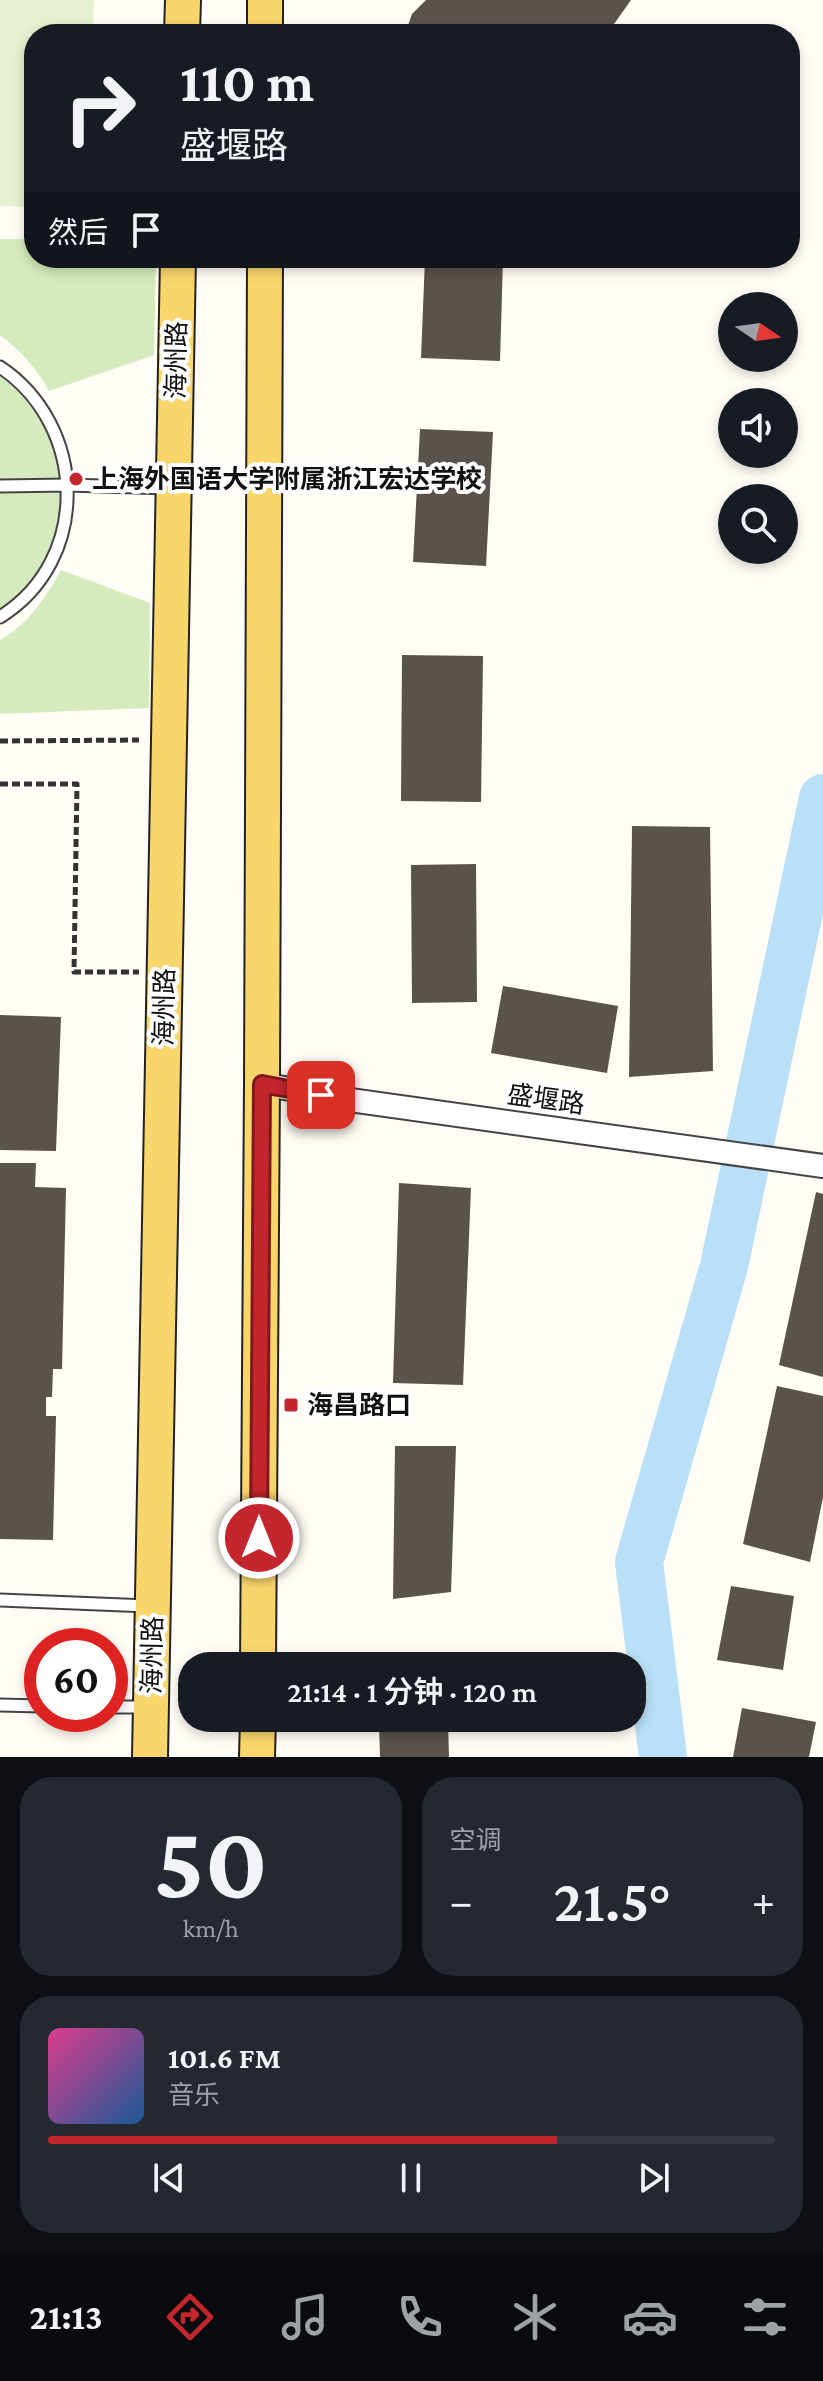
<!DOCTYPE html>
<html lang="zh">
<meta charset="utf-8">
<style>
:root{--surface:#171b24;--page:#242831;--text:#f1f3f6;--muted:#9ea1a6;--line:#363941;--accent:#c4262e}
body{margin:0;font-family:"Crimson Pro","Noto Sans SC",serif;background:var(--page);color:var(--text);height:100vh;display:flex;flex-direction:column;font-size:30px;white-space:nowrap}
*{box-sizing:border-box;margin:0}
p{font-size:26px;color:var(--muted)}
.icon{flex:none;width:44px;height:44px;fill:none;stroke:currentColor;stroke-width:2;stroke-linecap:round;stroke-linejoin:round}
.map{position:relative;height:1757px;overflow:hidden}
.sheet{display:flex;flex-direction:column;gap:20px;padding:20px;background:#0d0f14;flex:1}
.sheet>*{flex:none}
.top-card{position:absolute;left:24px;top:24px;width:776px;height:244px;border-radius:32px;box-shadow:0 4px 12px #0003;background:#171b24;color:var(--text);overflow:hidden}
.needle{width:52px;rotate:103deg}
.controls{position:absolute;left:718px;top:292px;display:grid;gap:16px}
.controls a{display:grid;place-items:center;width:80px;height:80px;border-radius:50%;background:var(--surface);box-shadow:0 4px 12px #0003;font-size:40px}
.speed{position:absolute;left:24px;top:1628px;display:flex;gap:16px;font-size:40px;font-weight:700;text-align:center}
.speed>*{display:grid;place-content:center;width:104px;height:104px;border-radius:50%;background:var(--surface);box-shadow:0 4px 12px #0003;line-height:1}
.speed .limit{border:12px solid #d22;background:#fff;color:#111}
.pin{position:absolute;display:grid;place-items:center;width:68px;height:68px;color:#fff;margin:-34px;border-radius:16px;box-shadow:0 4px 12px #0006}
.me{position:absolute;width:88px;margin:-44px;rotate:0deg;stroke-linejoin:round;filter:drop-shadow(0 0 6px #0008)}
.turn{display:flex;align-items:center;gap:28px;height:168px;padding:0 24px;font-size:36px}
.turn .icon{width:104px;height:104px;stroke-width:2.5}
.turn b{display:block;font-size:56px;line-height:68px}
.then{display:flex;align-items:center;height:76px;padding:0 24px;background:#0003;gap:16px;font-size:30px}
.big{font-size:60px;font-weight:600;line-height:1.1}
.sheet .tile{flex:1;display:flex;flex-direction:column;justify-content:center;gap:12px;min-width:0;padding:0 28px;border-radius:32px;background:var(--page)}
.sheet .dial{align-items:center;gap:0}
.dial b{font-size:104px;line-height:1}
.song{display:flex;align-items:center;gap:24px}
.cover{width:96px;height:96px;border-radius:12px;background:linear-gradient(135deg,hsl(330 70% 55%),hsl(210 70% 35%))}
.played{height:8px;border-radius:4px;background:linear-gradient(90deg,var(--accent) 70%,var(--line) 70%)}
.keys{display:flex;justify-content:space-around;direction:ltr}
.heat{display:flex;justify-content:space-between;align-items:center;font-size:44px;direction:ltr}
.sheet .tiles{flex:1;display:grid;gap:20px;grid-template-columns:1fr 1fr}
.tile:last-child{grid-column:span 2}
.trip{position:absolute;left:178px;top:1652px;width:468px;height:80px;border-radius:32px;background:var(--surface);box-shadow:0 4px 12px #0003;font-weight:600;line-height:80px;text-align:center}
.dock{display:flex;height:128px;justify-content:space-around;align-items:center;background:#090b0e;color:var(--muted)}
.dock .icon{width:56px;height:56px}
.dock .current{color:var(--accent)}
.dock b{font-size:36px;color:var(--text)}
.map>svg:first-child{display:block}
.green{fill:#d5ebbd}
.pitch{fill:#e6f2cf}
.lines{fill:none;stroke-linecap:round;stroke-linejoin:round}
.river{stroke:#b9e0f7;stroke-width:48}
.building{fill:#5a524d}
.lane-casing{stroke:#444;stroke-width:15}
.street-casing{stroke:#444;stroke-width:26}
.primary-casing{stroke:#222;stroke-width:38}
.path{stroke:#333;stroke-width:5;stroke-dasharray:8 4;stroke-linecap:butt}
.lane{stroke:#fff;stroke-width:11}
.street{stroke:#fff;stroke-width:22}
.primary{stroke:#f9d66b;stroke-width:34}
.route-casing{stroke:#7f191e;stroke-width:20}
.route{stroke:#c4262e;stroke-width:14}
.poi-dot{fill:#c4262e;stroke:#fff;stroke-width:3}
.labels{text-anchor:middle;stroke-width:8;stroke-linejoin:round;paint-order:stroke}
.street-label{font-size:26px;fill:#111;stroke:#fff}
.poi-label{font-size:26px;font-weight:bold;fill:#111;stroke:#fff;text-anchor:start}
</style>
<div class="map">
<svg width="823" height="1757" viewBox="0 0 823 1757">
<rect width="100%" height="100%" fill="#fffdf5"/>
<g class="green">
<path d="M0 239H34V258H156L154 355 49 391C37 369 20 350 0 335Z"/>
<polygon points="0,367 12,375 56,434 67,507 42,576 0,617"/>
<path d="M61 570 150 603 149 708 0 714V640C28 625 46 597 61 570Z"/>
</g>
<polygon class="pitch" points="0,0 94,0 93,34 34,34 34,207 0,206"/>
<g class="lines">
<polyline class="river" points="663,1757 639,1562 724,1266 823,798"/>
</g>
<g class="building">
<polygon points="426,0 631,0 607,34 405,34 412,14"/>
<polygon points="425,258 503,258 500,361 421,358"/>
<polygon points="420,429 493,432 486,566 413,562"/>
<polygon points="402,655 483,656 481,802 401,801"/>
<polygon points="632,826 710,827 713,1071 629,1077"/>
<polygon points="476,864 477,1002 412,1003 411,865"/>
<polygon points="503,986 618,1006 607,1073 491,1053"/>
<polygon points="0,1015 61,1017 56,1151 0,1150"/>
<polygon points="0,1163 36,1163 35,1187 66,1188 62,1369 53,1369 52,1397 46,1397 46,1416 56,1416 53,1540 0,1539"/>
<polygon points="399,1183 471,1188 463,1385 393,1383"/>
<polygon points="816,1192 823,1194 823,1377 779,1365"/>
<polygon points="777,1386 823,1396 823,1497 810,1562 743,1544"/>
<polygon points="395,1446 456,1446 451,1592 393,1599"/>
<polygon points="731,1586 794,1596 783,1670 717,1660"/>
<polygon points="742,1708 816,1722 809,1757 733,1757"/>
<polygon points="448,1721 449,1757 380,1757 379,1723"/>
</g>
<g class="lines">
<g class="lane-casing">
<g id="lane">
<path d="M0 367C87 425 92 560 0 617"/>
<polyline points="0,486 68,485 169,488"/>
<polyline points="0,1600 148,1606"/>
<polyline points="0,1705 42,1706"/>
<polyline points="110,1707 145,1707"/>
</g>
</g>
<g class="street-casing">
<polyline id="street" points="262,1084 350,1100 823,1166"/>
</g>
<g class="primary-casing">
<g id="primary">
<polyline points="182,34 183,0"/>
<polyline points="265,34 265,0"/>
<polyline points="258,1666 262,1084 265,258"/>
<polyline points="150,1757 178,258"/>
<polyline points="257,1757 258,1718"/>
</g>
</g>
<g class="path">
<polyline points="0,741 139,740"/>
<polyline points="0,784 77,784 74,972 139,972"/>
</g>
<use href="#lane" class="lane"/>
<use href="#street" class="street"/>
<use href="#primary" class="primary"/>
</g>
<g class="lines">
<g class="route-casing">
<polyline id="route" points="259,1538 262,1084 321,1095"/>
</g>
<use href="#route" class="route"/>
</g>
<g class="poi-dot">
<circle cx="76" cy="479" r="8"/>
<rect x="283" y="1397" width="16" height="16" rx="4"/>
</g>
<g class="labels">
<g class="street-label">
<text transform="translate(176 360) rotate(-89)" y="9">海州路</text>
<text transform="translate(164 1007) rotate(-89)" y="9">海州路</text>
<text transform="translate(546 1099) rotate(8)" y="9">盛堰路</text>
<text transform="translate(152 1655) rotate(-89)" y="9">海州路</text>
</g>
<g class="poi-label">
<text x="92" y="488">上海外国语大学附属浙江宏达学校</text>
<text x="307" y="1414">海昌路口</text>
</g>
</g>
</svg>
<div class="controls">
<a><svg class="needle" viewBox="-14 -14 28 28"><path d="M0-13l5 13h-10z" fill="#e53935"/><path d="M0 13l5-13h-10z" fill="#9ea1a6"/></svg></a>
<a><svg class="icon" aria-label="sound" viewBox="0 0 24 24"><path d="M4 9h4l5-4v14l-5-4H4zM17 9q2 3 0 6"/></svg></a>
<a><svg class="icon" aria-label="search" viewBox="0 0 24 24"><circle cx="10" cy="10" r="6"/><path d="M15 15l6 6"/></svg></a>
</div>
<div class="speed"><div class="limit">60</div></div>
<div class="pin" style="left:321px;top:1095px;background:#d93025"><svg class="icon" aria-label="arrive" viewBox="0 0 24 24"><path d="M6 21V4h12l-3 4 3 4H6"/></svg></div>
<svg class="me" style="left:259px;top:1538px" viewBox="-20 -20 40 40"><circle r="17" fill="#c4262e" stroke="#fff" stroke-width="3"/><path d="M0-11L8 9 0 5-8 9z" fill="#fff"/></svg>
<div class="trip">21:14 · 1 分钟 · 120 m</div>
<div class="top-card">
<div class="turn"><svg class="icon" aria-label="right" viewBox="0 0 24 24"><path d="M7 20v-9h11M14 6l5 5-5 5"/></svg><div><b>110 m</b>盛堰路</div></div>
<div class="then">然后<svg class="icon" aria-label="arrive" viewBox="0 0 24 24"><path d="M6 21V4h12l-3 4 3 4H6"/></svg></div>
</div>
</div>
<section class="sheet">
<div class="tiles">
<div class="tile dial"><b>50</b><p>km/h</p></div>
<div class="tile"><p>空调</p>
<div class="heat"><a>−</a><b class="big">21.5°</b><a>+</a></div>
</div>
<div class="tile">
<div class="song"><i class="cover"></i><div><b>101.6 FM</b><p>音乐</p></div></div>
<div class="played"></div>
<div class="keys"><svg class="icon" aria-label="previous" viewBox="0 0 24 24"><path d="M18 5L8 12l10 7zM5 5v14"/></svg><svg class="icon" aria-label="pause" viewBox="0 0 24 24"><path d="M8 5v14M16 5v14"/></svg><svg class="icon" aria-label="next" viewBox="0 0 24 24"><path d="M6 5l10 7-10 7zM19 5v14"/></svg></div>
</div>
</div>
</section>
<nav class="dock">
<b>21:13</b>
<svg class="icon current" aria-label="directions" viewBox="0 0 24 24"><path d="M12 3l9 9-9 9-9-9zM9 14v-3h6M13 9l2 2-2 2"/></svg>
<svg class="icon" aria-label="music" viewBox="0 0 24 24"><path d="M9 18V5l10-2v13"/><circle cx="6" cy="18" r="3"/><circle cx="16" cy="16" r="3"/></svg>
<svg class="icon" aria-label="phone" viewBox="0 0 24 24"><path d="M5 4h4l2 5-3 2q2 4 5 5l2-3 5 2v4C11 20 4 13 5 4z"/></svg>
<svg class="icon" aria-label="climate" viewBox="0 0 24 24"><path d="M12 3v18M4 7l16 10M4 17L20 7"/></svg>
<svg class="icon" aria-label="car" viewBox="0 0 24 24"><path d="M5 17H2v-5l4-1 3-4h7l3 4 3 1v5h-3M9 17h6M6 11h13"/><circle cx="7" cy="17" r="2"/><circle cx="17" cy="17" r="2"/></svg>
<svg class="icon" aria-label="filters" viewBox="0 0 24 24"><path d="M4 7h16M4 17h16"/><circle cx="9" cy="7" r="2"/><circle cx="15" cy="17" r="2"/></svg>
</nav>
